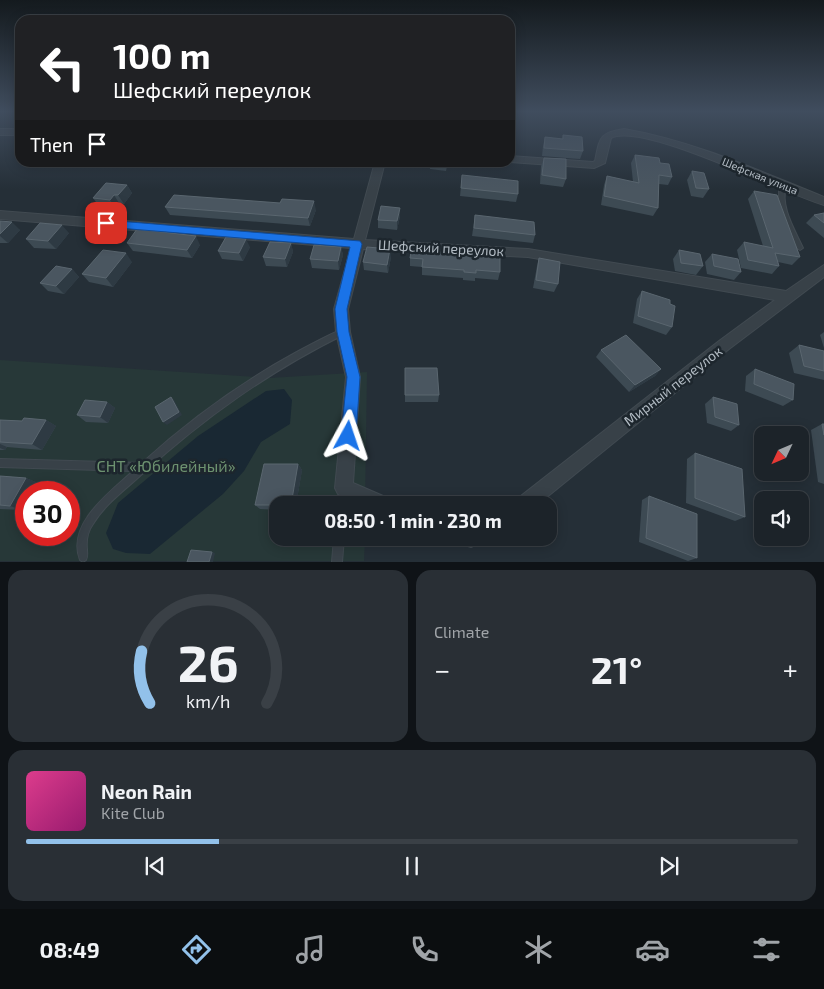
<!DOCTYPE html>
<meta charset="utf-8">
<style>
:root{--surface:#1c2329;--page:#292f35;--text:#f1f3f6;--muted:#a0a4a8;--line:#3a4046;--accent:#92c1ea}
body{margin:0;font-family:"Exo 2",sans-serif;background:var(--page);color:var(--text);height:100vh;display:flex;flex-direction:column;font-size:19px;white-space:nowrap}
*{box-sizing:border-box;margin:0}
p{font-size:16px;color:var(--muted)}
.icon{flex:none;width:28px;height:28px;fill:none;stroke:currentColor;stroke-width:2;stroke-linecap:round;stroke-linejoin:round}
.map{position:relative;height:562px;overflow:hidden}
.drawer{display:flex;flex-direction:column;gap:8px;padding:8px;background:#0f1317;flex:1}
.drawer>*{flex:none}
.guide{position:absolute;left:15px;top:15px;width:500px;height:152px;border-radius:15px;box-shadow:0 2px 12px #0003,0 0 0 1px var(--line);background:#202124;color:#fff;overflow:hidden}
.needle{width:32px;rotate:226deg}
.controls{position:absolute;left:754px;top:426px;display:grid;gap:10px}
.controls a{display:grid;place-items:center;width:55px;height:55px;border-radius:10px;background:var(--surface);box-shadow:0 2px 12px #0003,0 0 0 1px var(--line);font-size:25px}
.speed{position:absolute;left:15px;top:481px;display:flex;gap:10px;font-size:25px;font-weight:700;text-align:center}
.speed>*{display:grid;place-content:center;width:65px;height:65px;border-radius:50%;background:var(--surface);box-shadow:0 2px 12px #0003,0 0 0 1px var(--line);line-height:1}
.speed .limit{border:8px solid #d22;background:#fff;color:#111}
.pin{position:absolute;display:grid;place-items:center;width:42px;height:42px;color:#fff;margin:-21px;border-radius:10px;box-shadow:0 2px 8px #0006}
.me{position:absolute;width:55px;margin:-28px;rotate:5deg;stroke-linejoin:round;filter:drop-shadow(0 0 4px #0008)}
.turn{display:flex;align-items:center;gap:18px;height:105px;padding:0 15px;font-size:22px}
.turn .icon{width:65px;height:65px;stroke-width:2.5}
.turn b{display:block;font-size:35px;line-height:42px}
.then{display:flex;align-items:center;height:48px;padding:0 15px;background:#0003;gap:10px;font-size:19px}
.big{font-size:38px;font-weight:700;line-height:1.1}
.drawer .tile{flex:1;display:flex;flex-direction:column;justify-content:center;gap:8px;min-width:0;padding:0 18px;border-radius:15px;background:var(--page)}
.drawer .dial{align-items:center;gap:0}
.dial svg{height:130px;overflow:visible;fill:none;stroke:var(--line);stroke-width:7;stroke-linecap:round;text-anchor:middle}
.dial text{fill:var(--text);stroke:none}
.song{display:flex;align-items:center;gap:15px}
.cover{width:60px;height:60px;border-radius:8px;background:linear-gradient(135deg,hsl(330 70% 55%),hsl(320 70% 35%))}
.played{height:5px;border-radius:2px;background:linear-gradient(90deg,var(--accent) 25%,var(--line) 25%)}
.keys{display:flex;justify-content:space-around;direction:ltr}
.heat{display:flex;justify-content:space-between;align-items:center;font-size:28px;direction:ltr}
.drawer .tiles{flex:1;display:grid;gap:8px;grid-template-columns:1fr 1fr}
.tile:last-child{grid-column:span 2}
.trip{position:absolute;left:269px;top:496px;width:288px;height:50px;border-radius:15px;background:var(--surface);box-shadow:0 2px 12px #0003,0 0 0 1px var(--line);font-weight:700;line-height:50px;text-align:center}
.menu{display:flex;height:80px;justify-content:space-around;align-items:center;background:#0b0e10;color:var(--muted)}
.menu .icon{width:35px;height:35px}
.menu .active{color:var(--accent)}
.menu b{font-size:22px;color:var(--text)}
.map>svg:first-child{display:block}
.green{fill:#273838;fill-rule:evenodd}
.water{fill:#192833}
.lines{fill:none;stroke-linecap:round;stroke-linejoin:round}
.lane-casing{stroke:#414a51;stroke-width:2}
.street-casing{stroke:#414a51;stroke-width:2}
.lane{fill:#384148;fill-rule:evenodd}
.street{fill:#384148;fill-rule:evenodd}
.wall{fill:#3d4a53}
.shaded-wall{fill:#2e3a43}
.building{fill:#4a5660;stroke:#5a666f}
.route{fill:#1a73e8;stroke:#114b97}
.labels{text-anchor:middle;stroke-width:5;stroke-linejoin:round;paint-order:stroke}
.far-street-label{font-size:11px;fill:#b3bcc4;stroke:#1d262d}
.street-label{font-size:14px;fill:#b3bcc4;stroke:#1d262d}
.near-park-label{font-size:16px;fill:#6d9270;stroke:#1d262d}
</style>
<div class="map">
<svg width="824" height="562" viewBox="0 0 824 562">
<rect width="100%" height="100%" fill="#252f37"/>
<path class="green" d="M0 360 270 378 367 372 365 505H278V538H365L364 561H0ZM26 492H69V535H26Z"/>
<polygon class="water" points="284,389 292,400 290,424 261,442 244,471 223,494 150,554 126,553 113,549 106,533 118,503 198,436 266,391"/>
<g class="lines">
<g class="lane-casing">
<g id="lane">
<path d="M783 183 786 185C780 207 794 228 803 248L800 250 797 248C788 228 775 207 780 185Z"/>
<path d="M343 329 345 330 346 332 345 334C268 372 205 417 141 475 125 490 105 504 93 524 88 531 86 540 87 549 87 554 88 556 86 560L83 562 80 560C66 524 110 492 133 471L0 467V459L142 463C188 421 240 383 295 353 310 345 326 336 343 329Z"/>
<polygon points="344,485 347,486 348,489 346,505 338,505 341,486"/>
<polygon points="334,538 344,538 342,562 332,562"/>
</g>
</g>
<g class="street-casing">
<g id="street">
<rect x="0" y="129" width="20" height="6"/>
<path d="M624 129C694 141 759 171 824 197V205C785 194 642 121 611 138L605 163 594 168 510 162V156L593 162 595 161C600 137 599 133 624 129Z"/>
<polygon points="375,162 385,162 365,240 528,249 786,291 824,265 824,277 729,349 537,505 514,505 517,499 719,341 775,300 528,257 363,249 348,309 350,332 360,377 353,483 390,499 393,505 363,505 338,494 335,488 346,377 336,332 334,309 351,248 0,219 0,211 354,239"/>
<polygon points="459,538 480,538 477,544 471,547 462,544"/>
</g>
</g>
<use href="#lane" class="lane"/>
<use href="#street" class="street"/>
</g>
<g class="wall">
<polygon points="563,135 583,151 580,159 542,156 543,146 545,137 562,139"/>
<polygon points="635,155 660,163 672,177 668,185 659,184 658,208 653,216 601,205 604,185 607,176 633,182 631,163"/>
<polygon points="544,158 566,179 563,187 540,184 541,166"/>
<polygon points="320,162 373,162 372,166 338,164 337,166 321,165"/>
<polygon points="430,162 448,162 446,171 430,169"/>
<polygon points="692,171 709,189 703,198 691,196 687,180"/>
<polygon points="462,175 518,194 516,202 460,196"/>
<polygon points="127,185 132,193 124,204 119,203 116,208 99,206 93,198"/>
<polygon points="754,191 800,257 792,265 778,262 779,266 772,274 741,268 737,250 744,242 763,246 748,199"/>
<polygon points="165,207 316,210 310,226 170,215"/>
<polygon points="824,213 824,238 806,223 814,215"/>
<polygon points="475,215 535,235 533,243 472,236"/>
<polygon points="400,216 397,230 378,228 378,220"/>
<polygon points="0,221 20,230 8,243 0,243"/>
<polygon points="69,233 56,249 34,248 26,239"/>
<polygon points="127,243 200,245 192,258 133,251"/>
<polygon points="291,243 293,252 287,267 266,266 263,257"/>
<polygon points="250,247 243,261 222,259 218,251"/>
<polygon points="341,247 343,255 339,270 312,268 310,259"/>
<polygon points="679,250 703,266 696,275 675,271 673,259"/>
<polygon points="427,251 500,272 498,280 475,278 475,281 463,280 463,278 422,275 422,267 410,266 410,258"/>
<polygon points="712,254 741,272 734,280 707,274 705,262"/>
<polygon points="391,257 388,273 364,270 363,262"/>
<polygon points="539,258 558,284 554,292 533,288 537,266"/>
<polygon points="132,262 113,287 89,282 82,274"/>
<polygon points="72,269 79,277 64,294 48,291 40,283"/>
<polygon points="642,291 670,304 672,327 666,335 633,323 637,299"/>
<polygon points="824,332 824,348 820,335"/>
<polygon points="799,345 824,351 824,380 794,373 789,353"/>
<polygon points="601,350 661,369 655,376 629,392 596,357"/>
<polygon points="405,368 439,395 438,402 405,402"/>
<polygon points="755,369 793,400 783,406 745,391 746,376"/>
<polygon points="713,397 739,425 731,431 707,423 705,404"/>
<polygon points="107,402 115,408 108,423 86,422 77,415"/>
<polygon points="0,420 22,421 46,420 56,426 42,450 7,447 5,450 0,450"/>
<polygon points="822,424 824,424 824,484 818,482 811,430"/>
<polygon points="695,453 745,517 735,521 686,503 687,459"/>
<polygon points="298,464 302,470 296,505 278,505 278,510 260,509 255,505"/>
<polygon points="0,476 26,478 38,483 32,492 26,492 22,510 0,509"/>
<polygon points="649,496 697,558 688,561 639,542 642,500"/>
</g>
<g class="shaded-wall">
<polygon points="127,185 132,193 124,204 118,195"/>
<polygon points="114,195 119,203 116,208 110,200"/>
<polygon points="314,201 316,210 310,226 308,218"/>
<polygon points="400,208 400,216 397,230 397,221"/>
<polygon points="12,222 20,230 8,243 0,236 0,234"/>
<polygon points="62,225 69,233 56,249 48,241"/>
<polygon points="196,236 200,245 192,258 187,250"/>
<polygon points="246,239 250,247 243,261 239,253"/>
<polygon points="291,243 293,252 287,267 285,259"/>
<polygon points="341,247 343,255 339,270 338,261"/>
<polygon points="390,249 391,257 388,273 387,265"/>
<polygon points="126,253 132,262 113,287 106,278"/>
<polygon points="72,269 79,277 64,294 56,286"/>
<polygon points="661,369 655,376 629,392 635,385"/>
<polygon points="171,397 174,400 182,415 167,425 163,422"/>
<polygon points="107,402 115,408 108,423 100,417"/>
<polygon points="46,420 56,426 42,450 32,444"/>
<polygon points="0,444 7,447 5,450 0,448"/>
<polygon points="298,464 302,470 296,505 291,505"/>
<polygon points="26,478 38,483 32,492 26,492 26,503 22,510 10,506"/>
<polygon points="212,552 215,553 213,562 209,562"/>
</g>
<g class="building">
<polygon points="563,135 582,137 583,151 544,148 545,137 563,139"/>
<polygon points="635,155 659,158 660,163 669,164 672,177 659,175 658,208 604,196 607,176 639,183"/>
<polygon points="544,158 566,159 566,179 542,175"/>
<polygon points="692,171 704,173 709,189 696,188"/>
<polygon points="462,175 518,181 518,194 461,188"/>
<polygon points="106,183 127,185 118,195 114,195 110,200 93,198"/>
<polygon points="754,191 777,195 800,257 775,253 779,266 748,260 744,242 773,248"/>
<polygon points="174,195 280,203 282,199 314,201 308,218 165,207"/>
<polygon points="381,206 400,208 397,221 378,220"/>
<polygon points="824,213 824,223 814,215"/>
<polygon points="475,215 534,222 535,235 474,228"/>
<polygon points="0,221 12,222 0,234"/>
<polygon points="40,223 62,225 48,241 26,239"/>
<polygon points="137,229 196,236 187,250 127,243"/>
<polygon points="226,237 246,239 239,253 218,251"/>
<polygon points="270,242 291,243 285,259 263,257"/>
<polygon points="314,245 341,247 338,261 310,259"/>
<polygon points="412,246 427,247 427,251 500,257 500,272 476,270 476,273 464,272 464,270 422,267 423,259 410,258"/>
<polygon points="367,247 390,249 387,265 363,262"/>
<polygon points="103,250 126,253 106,278 82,274"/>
<polygon points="679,250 700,254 703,266 681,263"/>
<polygon points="712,254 738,259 741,272 714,266"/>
<polygon points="539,258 560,262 558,284 536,280"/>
<polygon points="56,266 72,269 56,286 40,283"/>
<polygon points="642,291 670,300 670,304 675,306 672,327 638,316"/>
<polygon points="626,335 661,369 635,385 601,350"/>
<polygon points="799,345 824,351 824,371 804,366"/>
<polygon points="405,368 437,368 439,395 405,395"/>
<polygon points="755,369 794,384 793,400 754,384"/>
<polygon points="171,397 179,412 163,422 155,407"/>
<polygon points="713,397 737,404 739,425 715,417"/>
<polygon points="85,400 107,402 100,417 77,415"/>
<polygon points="24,418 46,420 32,444 0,442 0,420 22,421"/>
<polygon points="822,424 824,424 824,435"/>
<polygon points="695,453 742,469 745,517 695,498"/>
<polygon points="264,464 298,464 291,505 255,505"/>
<polygon points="0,476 26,478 10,506 0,505"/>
<polygon points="649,496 697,514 697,558 646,538"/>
<polygon points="191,550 212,552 209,562 187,562"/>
</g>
<linearGradient id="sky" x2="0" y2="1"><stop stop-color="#141a1e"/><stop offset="0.59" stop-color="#404d5e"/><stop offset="1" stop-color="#404d5e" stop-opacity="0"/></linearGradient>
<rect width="824" height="189" fill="url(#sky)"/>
<polygon class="route" points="106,220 360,241 362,244 347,309 349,332 360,377 356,436 353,442 348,444 343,442 341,436 347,377 337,332 335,309 350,247 106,227 101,223"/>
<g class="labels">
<g class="far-street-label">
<text transform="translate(760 176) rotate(22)" y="4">Шефская улица</text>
</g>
<g class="street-label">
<text transform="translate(441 248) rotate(3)" y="5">Шефский переулок</text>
<text transform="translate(673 386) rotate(-38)" y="5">Мирный переулок</text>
</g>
<g class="near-park-label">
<text x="166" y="472">СНТ «Юбилейный»</text>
</g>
</g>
</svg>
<div class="controls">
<a><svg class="needle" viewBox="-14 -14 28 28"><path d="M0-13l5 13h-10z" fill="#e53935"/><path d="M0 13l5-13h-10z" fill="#a0a4a8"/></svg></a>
<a><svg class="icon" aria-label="sound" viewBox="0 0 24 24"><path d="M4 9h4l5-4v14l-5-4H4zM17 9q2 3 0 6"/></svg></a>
</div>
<div class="speed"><div class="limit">30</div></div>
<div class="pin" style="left:106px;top:223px;background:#d93025"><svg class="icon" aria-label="arrive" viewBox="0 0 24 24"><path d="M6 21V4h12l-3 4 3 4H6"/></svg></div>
<svg class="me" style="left:348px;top:436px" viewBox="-20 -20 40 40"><path d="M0-17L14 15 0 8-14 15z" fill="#1a73e8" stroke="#fff" stroke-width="4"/></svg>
<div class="trip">08:50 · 1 min · 230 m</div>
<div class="guide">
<div class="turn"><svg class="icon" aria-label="left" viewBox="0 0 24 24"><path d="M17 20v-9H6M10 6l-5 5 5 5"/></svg><div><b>100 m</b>Шефский переулок</div></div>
<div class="then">Then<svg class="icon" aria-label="arrive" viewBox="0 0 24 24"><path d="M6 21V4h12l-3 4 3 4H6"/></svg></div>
</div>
</div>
<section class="drawer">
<div class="tiles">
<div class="tile dial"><svg viewBox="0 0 100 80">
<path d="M14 69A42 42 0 1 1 86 69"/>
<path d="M14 69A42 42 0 0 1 9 37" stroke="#92c1ea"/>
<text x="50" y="56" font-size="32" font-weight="700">26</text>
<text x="50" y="72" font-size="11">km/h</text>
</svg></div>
<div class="tile"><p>Climate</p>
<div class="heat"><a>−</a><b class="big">21°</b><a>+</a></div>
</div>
<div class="tile">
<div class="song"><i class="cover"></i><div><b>Neon Rain</b><p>Kite Club</p></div></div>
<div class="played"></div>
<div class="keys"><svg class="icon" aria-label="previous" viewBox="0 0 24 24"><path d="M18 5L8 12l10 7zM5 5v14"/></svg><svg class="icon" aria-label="pause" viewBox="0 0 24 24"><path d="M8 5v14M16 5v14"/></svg><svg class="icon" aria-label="next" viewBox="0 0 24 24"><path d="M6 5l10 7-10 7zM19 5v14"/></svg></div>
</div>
</div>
</section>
<nav class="menu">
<b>08:49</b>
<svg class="icon active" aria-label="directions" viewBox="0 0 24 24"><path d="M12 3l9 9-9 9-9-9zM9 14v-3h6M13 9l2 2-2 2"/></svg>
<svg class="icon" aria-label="music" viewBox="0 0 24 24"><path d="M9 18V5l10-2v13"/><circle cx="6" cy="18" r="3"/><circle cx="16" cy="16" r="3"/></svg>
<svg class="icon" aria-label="phone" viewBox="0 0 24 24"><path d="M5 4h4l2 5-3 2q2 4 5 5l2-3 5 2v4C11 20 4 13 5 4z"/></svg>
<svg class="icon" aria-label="climate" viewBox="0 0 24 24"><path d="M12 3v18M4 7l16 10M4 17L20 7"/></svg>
<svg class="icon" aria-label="car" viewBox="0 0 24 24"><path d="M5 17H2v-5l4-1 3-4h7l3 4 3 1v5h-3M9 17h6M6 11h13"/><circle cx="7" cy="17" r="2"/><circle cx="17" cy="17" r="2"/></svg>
<svg class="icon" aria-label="filters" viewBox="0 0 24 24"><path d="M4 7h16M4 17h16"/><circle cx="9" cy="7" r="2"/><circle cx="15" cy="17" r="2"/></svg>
</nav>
